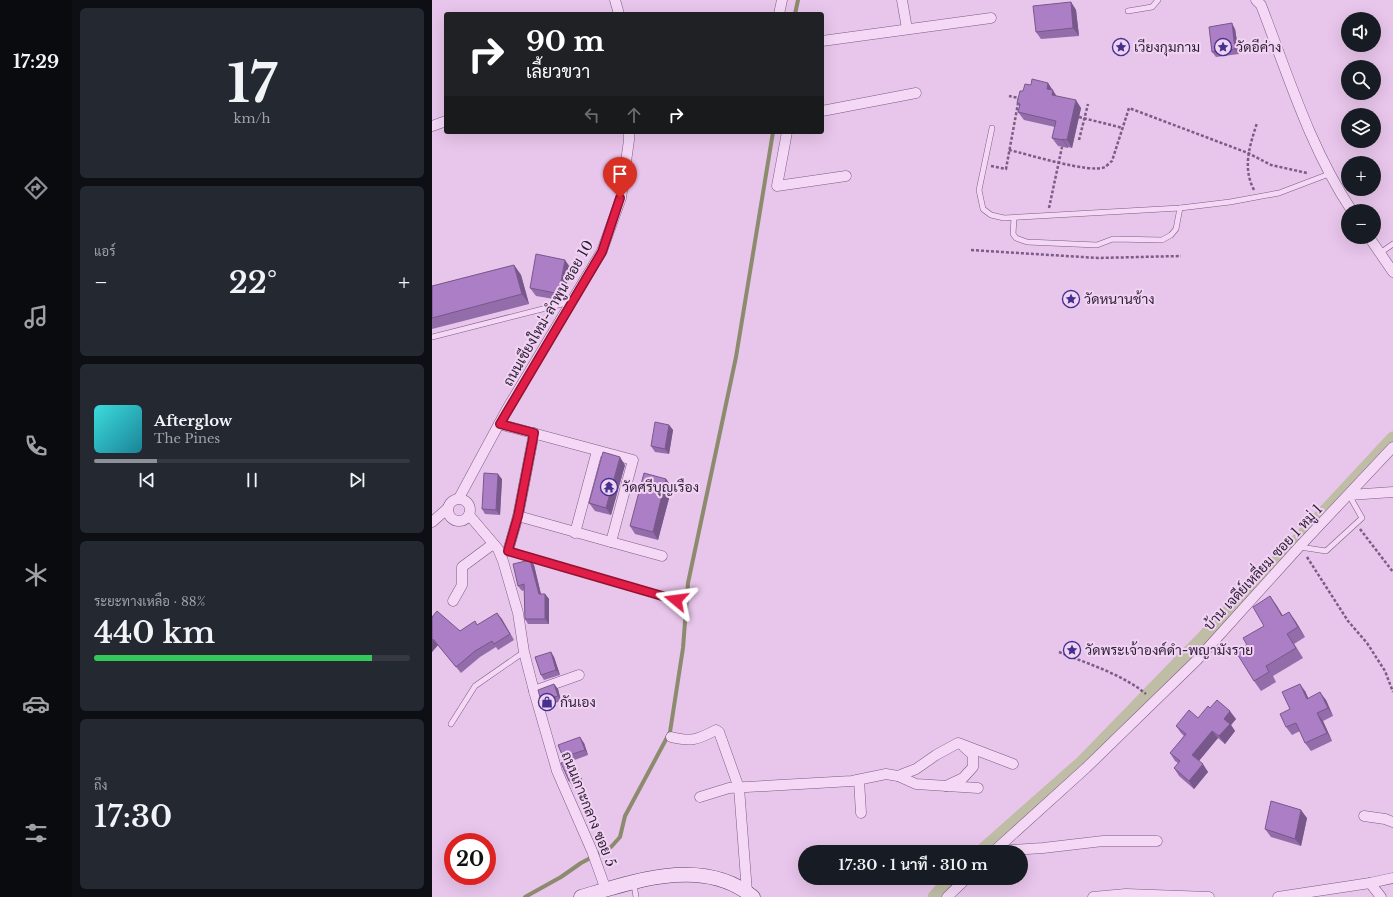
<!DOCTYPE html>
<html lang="th">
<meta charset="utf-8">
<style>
:root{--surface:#171b24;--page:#242831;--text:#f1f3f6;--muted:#9ea1a6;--line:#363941;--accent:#8c9099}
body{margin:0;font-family:"Libre Baskerville",Sarabun,serif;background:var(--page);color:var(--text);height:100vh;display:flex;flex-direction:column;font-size:15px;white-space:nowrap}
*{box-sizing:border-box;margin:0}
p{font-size:13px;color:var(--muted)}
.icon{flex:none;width:22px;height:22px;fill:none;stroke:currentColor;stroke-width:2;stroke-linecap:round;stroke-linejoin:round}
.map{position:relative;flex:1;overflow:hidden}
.sheet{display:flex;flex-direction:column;gap:8px;padding:8px;background:#0d0f14;width:360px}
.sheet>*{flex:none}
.hud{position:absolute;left:12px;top:12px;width:380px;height:122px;border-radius:4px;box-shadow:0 4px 16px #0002;background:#202124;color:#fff;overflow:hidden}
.buttons{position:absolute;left:909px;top:12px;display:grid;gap:8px}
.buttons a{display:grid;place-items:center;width:40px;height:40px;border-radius:50%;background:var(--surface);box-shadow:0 4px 16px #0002;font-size:20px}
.speed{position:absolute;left:12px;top:833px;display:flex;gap:8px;font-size:20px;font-weight:700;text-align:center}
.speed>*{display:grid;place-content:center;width:52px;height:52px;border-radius:50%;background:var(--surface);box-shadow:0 4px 16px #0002;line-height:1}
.speed .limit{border:6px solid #d22;background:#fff;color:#111}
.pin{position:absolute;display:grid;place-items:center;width:34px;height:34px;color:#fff;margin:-41px -17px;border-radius:50% 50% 50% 0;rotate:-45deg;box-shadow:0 0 4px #0007}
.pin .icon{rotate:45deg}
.me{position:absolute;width:44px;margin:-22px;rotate:286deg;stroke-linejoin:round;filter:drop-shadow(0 0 3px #0008)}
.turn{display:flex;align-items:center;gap:14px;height:84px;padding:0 16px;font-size:18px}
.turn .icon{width:52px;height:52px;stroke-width:2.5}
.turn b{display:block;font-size:28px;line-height:34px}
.lanes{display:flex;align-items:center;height:38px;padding:0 16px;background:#0003;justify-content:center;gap:20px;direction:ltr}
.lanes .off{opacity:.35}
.big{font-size:30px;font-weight:600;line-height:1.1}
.sheet .widget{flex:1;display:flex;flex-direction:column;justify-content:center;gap:6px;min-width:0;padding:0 14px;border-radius:6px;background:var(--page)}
.sheet .dial{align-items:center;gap:0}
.dial b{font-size:52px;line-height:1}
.song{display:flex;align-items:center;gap:12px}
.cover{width:48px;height:48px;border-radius:6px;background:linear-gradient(135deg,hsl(180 70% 55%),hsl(190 70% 35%))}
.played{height:4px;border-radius:2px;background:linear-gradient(90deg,var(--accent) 20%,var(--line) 20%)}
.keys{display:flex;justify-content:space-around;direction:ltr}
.heat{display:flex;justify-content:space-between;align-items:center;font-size:22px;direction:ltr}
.charge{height:6px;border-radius:3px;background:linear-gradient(90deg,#34c759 88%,var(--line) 0)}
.trip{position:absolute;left:366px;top:845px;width:230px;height:40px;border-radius:20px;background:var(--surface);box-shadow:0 4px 16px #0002;font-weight:600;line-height:40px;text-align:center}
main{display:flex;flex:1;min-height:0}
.tabs{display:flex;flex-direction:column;width:72px;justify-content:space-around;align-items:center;background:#090b0e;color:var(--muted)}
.tabs .icon{width:28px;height:28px}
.tabs .current{color:var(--accent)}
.tabs b{font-size:18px;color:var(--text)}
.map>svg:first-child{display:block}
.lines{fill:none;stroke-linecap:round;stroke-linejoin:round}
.stream{stroke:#8c8b6e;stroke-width:4}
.canal{stroke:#bfbda6;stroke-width:13}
.lane-casing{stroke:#7a5c85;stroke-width:6}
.street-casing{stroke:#7a5c85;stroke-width:11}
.secondary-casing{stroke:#5b4066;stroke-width:15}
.path{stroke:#7a5c85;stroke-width:2.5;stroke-dasharray:3 2;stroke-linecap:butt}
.lane{stroke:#f4d8f6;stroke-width:5}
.street{stroke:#f4d8f6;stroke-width:10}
.secondary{stroke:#f4d8f6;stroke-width:14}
.wall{fill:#936caa}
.shaded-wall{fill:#78588b}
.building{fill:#ab7ec6;stroke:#78588b}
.route-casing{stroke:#92132f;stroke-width:10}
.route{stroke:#e11d48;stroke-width:7}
.labels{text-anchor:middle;stroke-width:4;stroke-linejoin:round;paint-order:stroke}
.poi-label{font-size:14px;fill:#2f1f36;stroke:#f1d4f3;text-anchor:start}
.street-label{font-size:14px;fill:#2f1f36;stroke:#f1d4f3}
</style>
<main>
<nav class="tabs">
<b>17:29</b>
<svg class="icon current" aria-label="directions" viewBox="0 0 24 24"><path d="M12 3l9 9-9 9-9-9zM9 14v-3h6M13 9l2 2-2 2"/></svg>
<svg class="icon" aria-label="music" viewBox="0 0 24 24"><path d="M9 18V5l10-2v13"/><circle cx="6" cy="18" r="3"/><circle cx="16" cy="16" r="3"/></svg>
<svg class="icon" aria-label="phone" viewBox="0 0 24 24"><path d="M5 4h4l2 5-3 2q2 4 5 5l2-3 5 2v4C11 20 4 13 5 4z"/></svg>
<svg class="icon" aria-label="climate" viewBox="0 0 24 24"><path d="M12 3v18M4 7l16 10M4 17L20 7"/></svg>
<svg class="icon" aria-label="car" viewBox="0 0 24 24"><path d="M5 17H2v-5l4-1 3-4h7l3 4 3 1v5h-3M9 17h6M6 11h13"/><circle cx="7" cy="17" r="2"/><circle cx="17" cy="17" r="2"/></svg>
<svg class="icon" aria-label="filters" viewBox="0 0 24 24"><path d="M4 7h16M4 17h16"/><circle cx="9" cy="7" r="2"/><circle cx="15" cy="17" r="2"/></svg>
</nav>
<section class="sheet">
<div class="widget dial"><b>17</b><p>km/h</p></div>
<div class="widget"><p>แอร์</p>
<div class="heat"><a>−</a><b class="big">22°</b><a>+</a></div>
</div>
<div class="widget">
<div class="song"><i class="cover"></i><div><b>Afterglow</b><p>The Pines</p></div></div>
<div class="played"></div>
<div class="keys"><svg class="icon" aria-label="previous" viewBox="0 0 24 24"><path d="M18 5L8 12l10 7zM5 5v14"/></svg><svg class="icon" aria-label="pause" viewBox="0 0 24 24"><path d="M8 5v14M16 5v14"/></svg><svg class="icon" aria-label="next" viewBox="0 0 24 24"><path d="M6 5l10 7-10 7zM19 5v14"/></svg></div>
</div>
<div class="widget"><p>ระยะทางเหลือ · 88%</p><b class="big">440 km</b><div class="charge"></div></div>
<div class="widget"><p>ถึง</p><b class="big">17:30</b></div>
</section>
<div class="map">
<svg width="961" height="897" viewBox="0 0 961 897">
<rect width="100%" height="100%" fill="#e8c5eb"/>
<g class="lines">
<g class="stream">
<polyline points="363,14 366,0"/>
<polyline points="93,897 129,877 149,863 179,847 188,837 193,816 238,732 251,648 256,583 304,357 341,132"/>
</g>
<g class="canal">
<polyline points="548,852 650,762 881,524 961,438"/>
<polyline points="502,897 519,878"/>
</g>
<g class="lane-casing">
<g id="lane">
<polyline points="696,11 720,7 726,0"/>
<polyline points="560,128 547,190 551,209 559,215 572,218 748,208 798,202 847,193 897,174"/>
<polyline points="582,218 581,234 584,238 595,242 665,245 681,239 730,240 739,235 744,229 748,208"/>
<polyline points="948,253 961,244"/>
<polyline points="0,337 138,302"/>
<polyline points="868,547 894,551 930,518 917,495"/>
<polyline points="75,550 244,600"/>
<polyline points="19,724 43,686 92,652"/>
<polyline points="202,884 204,897"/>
</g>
</g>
<g class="street-casing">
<g id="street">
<polyline points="183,0 187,14"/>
<polyline points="470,0 475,29"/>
<path d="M824 0 829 5C856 75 878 148 920 211"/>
<polyline points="347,14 350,0"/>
<polyline points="390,41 559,18"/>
<polyline points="390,111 484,93"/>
<polyline points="0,126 14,121"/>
<polyline points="355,132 345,186 414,176"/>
<polyline points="937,237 961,272"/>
<polyline points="67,424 201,460 179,542 86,516"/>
<polyline points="917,495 961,492"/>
<polyline points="27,498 75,409 170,251 189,198 197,140 197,132"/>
<circle cx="27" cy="510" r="11"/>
<polyline points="37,515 66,549 71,561 86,613 92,652 102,691 125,771 160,851 174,890"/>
<polyline points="0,522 15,509"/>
<polyline points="143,533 165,451"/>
<polyline points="179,542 230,556"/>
<polyline points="76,551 86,516 102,433"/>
<polyline points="21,601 30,585 30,567 61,544"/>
<polyline points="102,691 147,675"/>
<path d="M239 737C259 742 265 740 284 730L287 732 307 788 315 892"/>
<polyline points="466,776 484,769 504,755 526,743 581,764"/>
<polyline points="427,780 429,813"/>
<polyline points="514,786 531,778 541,767 541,755 532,747"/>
<polyline points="268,797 297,788 420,781 454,774 466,776 484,784 546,788"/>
<polyline points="932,816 953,819 961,822"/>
<polyline points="562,851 611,848 671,841 725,841"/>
<polyline points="561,852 654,768 765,660 867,547 961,447"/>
<polyline points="938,883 949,897"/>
<polyline points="515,897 535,878"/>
<polyline points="661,897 694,894 777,897"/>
<polyline points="846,897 938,883 961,878"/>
</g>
</g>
<g class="secondary-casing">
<path id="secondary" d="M149 897C203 881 272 856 321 897"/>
</g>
<g class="path">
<polyline points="647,117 691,128"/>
<polyline points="647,140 656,104"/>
<path d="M577 150C596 154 658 174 673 167 675 166 678 162 680 161L697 108 816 153 839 165 875 173"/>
<polyline points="559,166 574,169 587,98 577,96"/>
<path d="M822 190C810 167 818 145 825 123"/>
<polyline points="617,208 630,147"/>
<polyline points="539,250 666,258 749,256"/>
<polyline points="928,529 961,572"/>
<polyline points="875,557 916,621 935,643 953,671 961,692"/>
<path d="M627 652C656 664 690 674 714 694"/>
</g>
<use href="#lane" class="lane"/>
<use href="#street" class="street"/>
<use href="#secondary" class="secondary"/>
</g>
<g class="wall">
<polygon points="639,2 644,10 647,36 609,39 604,32"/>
<polygon points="803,29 807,54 784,57 780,52"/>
<polygon points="616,83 624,96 649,108 640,148 636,147 636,148 626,146 620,138 623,127 592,120 586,112 588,107 585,103 591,91 599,85"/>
<polygon points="82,265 89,275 97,304 0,329 0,286"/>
<polygon points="138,267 132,299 128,300 104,296 98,288"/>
<polygon points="237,425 241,430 237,454 223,452 219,446"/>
<polygon points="193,465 179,515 163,511 157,503"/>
<polygon points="70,479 68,515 53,514 50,509"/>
<polygon points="234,479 240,487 226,540 203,534 198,526"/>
<polygon points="98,560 102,565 109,594 113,594 117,599 117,624 96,624 93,619 92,590 90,591 86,586"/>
<polygon points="838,596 851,616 857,612 864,622 873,637 862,644 871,658 841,676 844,682 829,691 822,681 832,626"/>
<polygon points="65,613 82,640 66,650 64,647 48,657 29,673 6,645 0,652 0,617 28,631 46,625"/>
<polygon points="119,652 122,657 128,675 112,680 109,675"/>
<polygon points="122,684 126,689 129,701 113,706 109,701"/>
<polygon points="873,691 876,698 894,700 901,716 891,721 900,741 879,751 873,743 868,731 860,735 854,727 858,709"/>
<polygon points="778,708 804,719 799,725 803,731 793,744 786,738 767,761 776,772 762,789 747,776 742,768 746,763 743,761 738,753 752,736 749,733 744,726 766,718"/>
<polygon points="152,743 156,755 140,761 144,766 152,784 142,788 137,781 133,761 131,757"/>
<polygon points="875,818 869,846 839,837 833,829"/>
</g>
<g class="shaded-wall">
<polygon points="639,2 644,10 647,36 641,28"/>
<polygon points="800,23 803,29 807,54 803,49"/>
<polygon points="616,83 626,98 625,102 615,89"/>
<polygon points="644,100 649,108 640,148 635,140"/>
<polygon points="631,139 636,147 636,148 631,140"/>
<polygon points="133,260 138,267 132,299 127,292"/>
<polygon points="82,265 89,275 97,304 90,294"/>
<polygon points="237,425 241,430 237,454 233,449"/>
<polygon points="188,457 193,465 179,515 174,508"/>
<polygon points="66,474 70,479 68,515 64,510"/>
<polygon points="234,479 240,487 226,540 221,532"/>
<polygon points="98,560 102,565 110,599 107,594"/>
<polygon points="113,594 117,599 117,624 113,619"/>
<polygon points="838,596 845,606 857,626 850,616"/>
<polygon points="857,612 864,622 873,637 866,627"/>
<polygon points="65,613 70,619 82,640 78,634"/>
<polygon points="855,634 862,644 871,658 864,648"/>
<polygon points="1,639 6,645 0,652 0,641"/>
<polygon points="119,652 122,657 128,675 124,670"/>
<polygon points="122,684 126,689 129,701 126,696"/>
<polygon points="868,684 873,691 880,706 875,699"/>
<polygon points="888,692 894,700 901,716 896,708"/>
<polygon points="798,711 804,719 799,725 803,731 793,744 787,736 792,719"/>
<polygon points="885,713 891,721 900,741 895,733"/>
<polygon points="780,731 786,738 765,763 760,755"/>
<polygon points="148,737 152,743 156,755 153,750"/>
<polygon points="138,758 144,766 152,784 146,777"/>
<polygon points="771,764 776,772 762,789 757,781"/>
<polygon points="869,810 875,818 869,846 863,839"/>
</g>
<g class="building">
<polygon points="639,2 641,28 604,32 601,6"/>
<polygon points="800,23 803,49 780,52 777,27"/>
<polygon points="600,79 616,83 615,89 621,90 620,95 644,100 635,140 631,139 631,140 620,138 624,121 586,112 588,104 585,103 588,91 591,91 593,84 599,85"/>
<polygon points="104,254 133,260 127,292 123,293 98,288"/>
<polygon points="82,265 90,294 0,318 0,286"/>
<polygon points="223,422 237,425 233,449 219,446"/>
<polygon points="171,452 188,457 174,508 157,503"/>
<polygon points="52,473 66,474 64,510 50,509"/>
<polygon points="212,473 234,479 221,532 198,526"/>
<polygon points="98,560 107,594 113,594 113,619 93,619 92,584 86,586 81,564"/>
<polygon points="838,596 850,616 857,612 866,627 855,634 864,648 834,666 837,672 822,681 804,652 815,645 811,638 832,626 821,607"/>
<polygon points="5,611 28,631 43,621 45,625 65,613 78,634 62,644 60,641 43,651 24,667 1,639 0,641 0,617"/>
<polygon points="119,652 124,670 109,675 103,657"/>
<polygon points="122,684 126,696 109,701 106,690"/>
<polygon points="868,684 875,699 888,692 896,708 885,713 895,733 873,743 864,723 854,727 848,714 858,709 850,692"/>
<polygon points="785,700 798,711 792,719 798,724 787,736 780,731 760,755 771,764 757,781 742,768 748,761 738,753 754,734 744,726 757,710 766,718 776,706 778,708"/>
<polygon points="148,737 153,750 131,757 126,745"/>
<polygon points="138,758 146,777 137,781 129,763"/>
<polygon points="839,801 869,810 863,839 833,829"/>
</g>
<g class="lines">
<g class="route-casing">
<polyline id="route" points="188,198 170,252 68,424 102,433 86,516 76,551 244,600"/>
</g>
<use href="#route" class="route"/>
</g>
<defs>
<g id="sight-ring" transform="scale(0.9)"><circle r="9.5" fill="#f1d4f3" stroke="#44318f" stroke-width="1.5"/><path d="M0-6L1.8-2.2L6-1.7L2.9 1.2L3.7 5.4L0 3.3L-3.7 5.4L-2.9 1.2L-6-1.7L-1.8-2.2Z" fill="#44318f"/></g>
<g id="temple-ring" transform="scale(0.9)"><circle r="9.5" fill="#f1d4f3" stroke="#44318f" stroke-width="1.5"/><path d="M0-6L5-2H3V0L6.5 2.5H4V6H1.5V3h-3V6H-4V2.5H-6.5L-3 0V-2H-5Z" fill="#44318f"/></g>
<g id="shop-ring" transform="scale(0.9)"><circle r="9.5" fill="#f1d4f3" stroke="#44318f" stroke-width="1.5"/><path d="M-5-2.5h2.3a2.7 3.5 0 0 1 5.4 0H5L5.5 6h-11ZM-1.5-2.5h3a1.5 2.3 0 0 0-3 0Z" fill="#44318f"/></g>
</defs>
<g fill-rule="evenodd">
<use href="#sight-ring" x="689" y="47"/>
<use href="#sight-ring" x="791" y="47"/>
<use href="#sight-ring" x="639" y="299"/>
<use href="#temple-ring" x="177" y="487"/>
<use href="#sight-ring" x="640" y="650"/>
<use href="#shop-ring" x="115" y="702"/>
</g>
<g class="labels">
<g class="poi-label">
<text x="702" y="52">เวียงกุมกาม</text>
<text x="804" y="52">วัดอีค่าง</text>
<text x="652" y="304">วัดหนานช้าง</text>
<text x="190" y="492">วัดศรีบุญเรือง</text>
<text x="653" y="655">วัดพระเจ้าองค์ดำ-พญามังราย</text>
<text x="128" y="707">กันเอง</text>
</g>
<g class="street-label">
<text transform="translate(116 313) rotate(-60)" y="5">ถนนเชียงใหม่-ลำพูน ซอย 10</text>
<text transform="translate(831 567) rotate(-47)" y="5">บ้าน เจดีย์เหลี่ยม ซอย 1 หมู่ 1</text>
<text transform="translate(157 809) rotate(68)" y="5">ถนนเกาะกลาง ซอย 5</text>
</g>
</g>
</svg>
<div class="buttons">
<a><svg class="icon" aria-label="sound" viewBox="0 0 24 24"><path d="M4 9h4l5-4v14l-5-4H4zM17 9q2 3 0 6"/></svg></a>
<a><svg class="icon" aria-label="search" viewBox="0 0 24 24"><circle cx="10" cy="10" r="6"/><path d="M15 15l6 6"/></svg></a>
<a><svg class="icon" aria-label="layers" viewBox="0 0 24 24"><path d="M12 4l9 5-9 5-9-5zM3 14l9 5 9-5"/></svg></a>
<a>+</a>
<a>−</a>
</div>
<div class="speed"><div class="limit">20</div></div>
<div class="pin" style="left:188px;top:198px;background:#d93025"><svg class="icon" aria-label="arrive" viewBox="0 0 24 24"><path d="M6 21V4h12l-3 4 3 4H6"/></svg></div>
<svg class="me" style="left:244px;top:600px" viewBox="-20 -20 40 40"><path d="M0-17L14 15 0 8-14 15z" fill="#e11d48" stroke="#fff" stroke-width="4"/></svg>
<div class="trip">17:30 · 1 นาที · 310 m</div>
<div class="hud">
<div class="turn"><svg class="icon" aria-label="right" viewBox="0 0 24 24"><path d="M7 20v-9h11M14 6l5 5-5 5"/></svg><div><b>90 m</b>เลี้ยวขวา</div></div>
<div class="lanes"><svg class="icon off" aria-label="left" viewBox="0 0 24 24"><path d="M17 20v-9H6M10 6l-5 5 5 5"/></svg><svg class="icon off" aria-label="ahead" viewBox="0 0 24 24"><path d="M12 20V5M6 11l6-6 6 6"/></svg><svg class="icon" aria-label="right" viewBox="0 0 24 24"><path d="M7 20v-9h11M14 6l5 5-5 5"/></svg></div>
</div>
</div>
</main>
